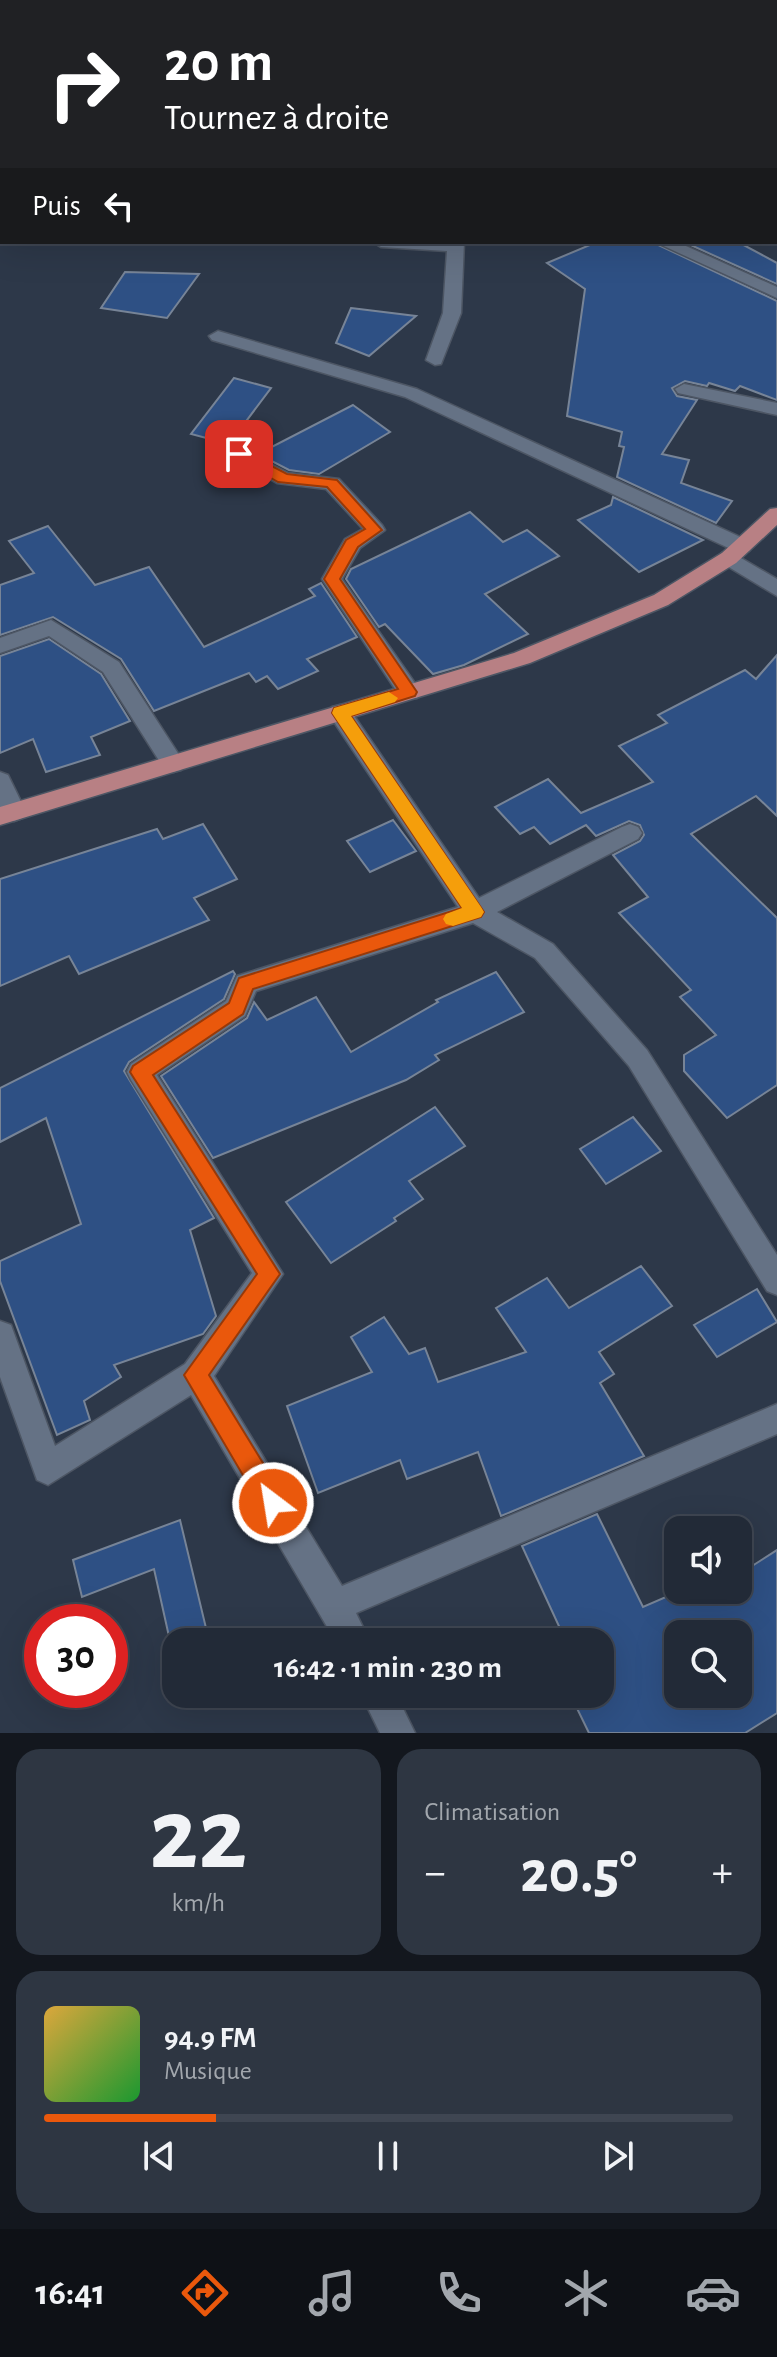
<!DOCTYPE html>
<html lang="fr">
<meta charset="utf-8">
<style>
:root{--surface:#222a37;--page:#2e3642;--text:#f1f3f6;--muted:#a2a7ad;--line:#3f4652;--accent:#ea580c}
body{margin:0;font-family:"Alegreya Sans",sans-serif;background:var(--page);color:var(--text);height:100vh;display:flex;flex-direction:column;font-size:30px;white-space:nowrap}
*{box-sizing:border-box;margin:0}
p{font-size:26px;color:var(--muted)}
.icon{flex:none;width:44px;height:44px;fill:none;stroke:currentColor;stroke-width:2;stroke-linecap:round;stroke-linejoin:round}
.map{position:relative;height:1733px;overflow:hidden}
.sheet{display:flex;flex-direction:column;gap:16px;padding:16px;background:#13171e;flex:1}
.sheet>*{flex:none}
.guide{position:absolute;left:0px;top:0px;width:778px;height:244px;box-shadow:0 8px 32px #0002,0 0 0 2px var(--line);background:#202124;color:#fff;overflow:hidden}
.tools{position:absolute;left:664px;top:1516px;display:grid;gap:16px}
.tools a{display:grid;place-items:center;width:88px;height:88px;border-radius:16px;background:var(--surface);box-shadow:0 8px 32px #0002,0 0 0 2px var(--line);font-size:40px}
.speed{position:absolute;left:24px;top:1604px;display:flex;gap:16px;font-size:40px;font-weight:700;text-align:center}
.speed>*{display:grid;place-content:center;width:104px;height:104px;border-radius:50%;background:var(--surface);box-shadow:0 8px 32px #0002,0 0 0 2px var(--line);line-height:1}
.speed .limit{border:12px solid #d22;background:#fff;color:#111}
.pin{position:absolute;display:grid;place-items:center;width:68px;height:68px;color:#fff;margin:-34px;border-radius:16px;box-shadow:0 4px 12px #0006}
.me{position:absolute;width:88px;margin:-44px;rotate:329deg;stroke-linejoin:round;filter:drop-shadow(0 0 6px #0008)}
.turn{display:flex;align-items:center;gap:28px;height:168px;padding:0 32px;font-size:36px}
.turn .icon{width:104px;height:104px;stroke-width:2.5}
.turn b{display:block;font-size:56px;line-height:68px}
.then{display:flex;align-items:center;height:76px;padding:0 32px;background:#0003;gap:16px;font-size:30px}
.big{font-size:60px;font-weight:600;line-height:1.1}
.sheet .tile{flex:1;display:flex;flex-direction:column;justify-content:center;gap:12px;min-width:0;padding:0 28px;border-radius:24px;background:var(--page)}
.sheet .dial{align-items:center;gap:0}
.dial b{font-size:104px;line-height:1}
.song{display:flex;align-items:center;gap:24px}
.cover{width:96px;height:96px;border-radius:12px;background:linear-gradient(135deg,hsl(40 70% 55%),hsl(130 70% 35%))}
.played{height:8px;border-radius:4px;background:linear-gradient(90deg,var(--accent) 25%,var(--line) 25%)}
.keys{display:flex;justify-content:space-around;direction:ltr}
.heat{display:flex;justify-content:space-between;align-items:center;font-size:44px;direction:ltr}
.sheet .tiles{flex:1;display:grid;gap:16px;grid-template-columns:1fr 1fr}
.tile:last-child{grid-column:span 2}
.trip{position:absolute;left:162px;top:1628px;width:452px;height:80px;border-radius:24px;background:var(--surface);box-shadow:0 8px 32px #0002,0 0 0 2px var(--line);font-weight:600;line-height:80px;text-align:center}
.tab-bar{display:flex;height:128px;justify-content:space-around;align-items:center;background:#0e1116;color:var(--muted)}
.tab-bar .icon{width:56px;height:56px}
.tab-bar .on{color:var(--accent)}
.tab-bar b{font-size:36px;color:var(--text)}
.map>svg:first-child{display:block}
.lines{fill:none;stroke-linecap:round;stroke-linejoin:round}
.stream{fill:#45689e;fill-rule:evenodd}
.building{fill:#2e5084;stroke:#778497;stroke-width:2;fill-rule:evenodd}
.minor-casing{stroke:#4d5664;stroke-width:3}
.major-casing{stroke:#4d5664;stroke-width:3}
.minor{fill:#657285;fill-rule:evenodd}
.major{fill:#b88084;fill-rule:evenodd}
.route{fill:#ea580c;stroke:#983908;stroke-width:2}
.slow{fill:#f59e0b}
</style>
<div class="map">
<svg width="777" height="1733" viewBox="0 0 777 1733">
<rect width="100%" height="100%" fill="#2d3849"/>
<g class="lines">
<g class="stream">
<polygon points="221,0 234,0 220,2"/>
<rect x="0" y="85" width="2" height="6"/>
</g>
</g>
<g class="building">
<polygon points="597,242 652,242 777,301 777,400 740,386 735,391 709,383 707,386 685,381 672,388 677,396 697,400 662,454 689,460 681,483 732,501 716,523 617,477 624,447 619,446 622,432 567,416 585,289 547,263"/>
<polygon points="684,242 738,242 777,263 777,284"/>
<polygon points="125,272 199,274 167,318 101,308"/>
<polygon points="351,308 416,316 369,356 336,343"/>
<polygon points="234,378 271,388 229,444 191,434"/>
<polygon points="353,405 390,432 319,474 289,470 258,454"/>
<polygon points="613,497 703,540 639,572 578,520 611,505"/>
<polygon points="470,512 503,542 527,530 559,556 485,594 528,634 464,665 433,674 385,624 379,627 346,579 351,569"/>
<polygon points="48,526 95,585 149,567 204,647 315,596 309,589 321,583 357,637 307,659 318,671 278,689 267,676 256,682 249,673 154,711 121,659 53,617 0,635 0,585 34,573 9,541"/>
<polygon points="49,639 101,674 130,721 91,737 100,755 46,772 33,739 0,753 0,656"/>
<polygon points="777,655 777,816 756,796 691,834 777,918 777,1085 727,1118 684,1071 684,1055 716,1035 680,997 691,990 619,913 648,897 613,855 640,841 644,835 640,825 629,821 596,836 586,825 550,844 534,827 520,834 495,807 548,779 581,813 653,782 619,746 667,723 658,715 745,670 756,679"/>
<polygon points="393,820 416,851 370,872 347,841"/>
<polygon points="203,824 237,879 194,898 209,920 79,974 69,956 0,986 0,879 157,829 163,839"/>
<polygon points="233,971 235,974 224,999 129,1062 124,1071 214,1218 190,1230 216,1316 203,1334 114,1365 121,1377 84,1401 90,1420 57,1435 0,1281 0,1261 81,1224 46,1118 0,1142 0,1088"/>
<polygon points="496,972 524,1012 435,1055 439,1060 406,1080 213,1158 161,1076 247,1018 254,1002 267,1020 316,997 351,1052 438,1002 436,1000"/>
<polygon points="435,1107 465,1146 409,1181 423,1199 394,1218 396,1221 331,1263 286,1202"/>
<polygon points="633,1117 661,1151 606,1184 580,1149"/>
<polygon points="641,1266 672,1306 599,1352 614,1374 600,1383 644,1456 501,1516 478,1452 407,1479 400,1460 318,1493 287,1406 372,1372 351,1337 384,1317 409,1354 425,1348 438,1382 526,1352 496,1308 547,1278 569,1308"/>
<polygon points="757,1289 777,1322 717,1357 694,1325"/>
<path d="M597 1514 643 1607 682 1590H702L705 1596 714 1590H738V1575L777 1550V1713L745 1733H589L570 1694H600V1642H553L564 1637 522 1546ZM678 1634H738V1694H678Z"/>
<polygon points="180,1520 206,1628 170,1641 154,1569 82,1597 73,1560"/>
</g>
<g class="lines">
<g class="minor-casing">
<g id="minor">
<polygon points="557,0 571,0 573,2 559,2"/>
<polygon points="719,0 733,0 735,2 721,2"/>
<polygon points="777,8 777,19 776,19 776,8"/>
<rect x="776" y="32" width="1" height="8"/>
<polygon points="776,141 777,142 777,153 776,152"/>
<polygon points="373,242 464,242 461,313 441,364 435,365 426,360 443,313 447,251 381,247"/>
<polygon points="655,242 677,242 777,287 777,298"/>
<polygon points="218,331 417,389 749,541 752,546 749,551 735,551 405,397 212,340 209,336"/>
<polygon points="684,384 777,403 777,415 678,393 675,389"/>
<polygon points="239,448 288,473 339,479 382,525 385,530 360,548 342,579 417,686 420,692 417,698 401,698 322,579 345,539 363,529 326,489 277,483 232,458 230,454"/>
<polygon points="729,551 777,579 777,596 722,563 719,558 722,553"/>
<polygon points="51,620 119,662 181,758 184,764 181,770 173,772 165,770 103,672 49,636 0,653 0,638"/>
<polygon points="340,705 348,707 479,898 622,827 630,824 638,827 642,833 638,839 497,912 553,944 647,1050 777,1255 777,1295 767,1291 629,1066 535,958 473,923 256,991 245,1016 157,1075 283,1274 214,1376 342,1586 777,1404 777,1434 356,1613 370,1642 336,1642 191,1395 48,1485 37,1480 0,1377 0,1321 11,1325 55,1446 185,1364 252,1273 131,1080 127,1072 131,1064 226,1001 237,976 458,907 332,719 329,713 332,707"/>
<polygon points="0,772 8,775 26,812 22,818 14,821 6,818 0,807"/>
<polygon points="361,1694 396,1694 415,1733 380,1733"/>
</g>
</g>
<g class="major-casing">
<polygon id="major" points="777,508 777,525 736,563 668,605 530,663 0,825 0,807 514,653 654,595 722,553 770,509"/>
</g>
<use href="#minor" class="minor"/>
<use href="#major" class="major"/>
</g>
<polygon class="route" points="239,449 287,474 337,480 382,530 358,547 340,579 417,692 415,696 351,716 484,912 481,917 253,989 243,1014 153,1075 280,1274 209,1375 282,1494 285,1503 282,1511 273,1515 264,1511 184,1375 257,1274 130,1072 133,1066 229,1003 239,978 462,908 332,713 334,708 398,689 324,579 346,540 365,529 327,487 278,482 234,457 234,451"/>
<polygon class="slow" points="389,692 398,698 395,702 351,716 481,907 484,912 481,917 453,926 446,924 443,919 446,914 462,908 332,713 334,708"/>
</svg>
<div class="tools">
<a><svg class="icon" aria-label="sound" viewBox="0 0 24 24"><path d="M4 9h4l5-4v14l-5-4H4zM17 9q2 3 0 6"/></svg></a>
<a><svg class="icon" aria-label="search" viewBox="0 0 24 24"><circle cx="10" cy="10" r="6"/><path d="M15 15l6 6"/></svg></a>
</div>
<div class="speed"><div class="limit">30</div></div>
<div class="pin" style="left:239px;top:454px;background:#d93025"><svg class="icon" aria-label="arrive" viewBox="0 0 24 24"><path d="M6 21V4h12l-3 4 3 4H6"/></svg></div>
<svg class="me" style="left:273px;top:1503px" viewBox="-20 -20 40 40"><circle r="17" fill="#ea580c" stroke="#fff" stroke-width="3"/><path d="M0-11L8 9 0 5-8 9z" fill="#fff"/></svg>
<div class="trip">16:42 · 1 min · 230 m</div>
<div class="guide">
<div class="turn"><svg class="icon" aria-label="right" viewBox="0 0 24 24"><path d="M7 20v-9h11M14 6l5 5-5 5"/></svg><div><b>20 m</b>Tournez à droite</div></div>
<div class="then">Puis<svg class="icon" aria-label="left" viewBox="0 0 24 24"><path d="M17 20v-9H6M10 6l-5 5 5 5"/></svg></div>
</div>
</div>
<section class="sheet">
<div class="tiles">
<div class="tile dial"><b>22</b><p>km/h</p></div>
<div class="tile"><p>Climatisation</p>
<div class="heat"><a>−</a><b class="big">20.5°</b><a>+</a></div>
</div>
<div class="tile">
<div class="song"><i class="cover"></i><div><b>94.9 FM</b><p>Musique</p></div></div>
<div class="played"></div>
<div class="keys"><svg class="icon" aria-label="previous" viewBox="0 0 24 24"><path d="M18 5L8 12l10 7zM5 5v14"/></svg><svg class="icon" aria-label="pause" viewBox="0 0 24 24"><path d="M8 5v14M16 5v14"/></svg><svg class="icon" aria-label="next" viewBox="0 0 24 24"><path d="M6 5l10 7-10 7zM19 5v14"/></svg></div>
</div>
</div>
</section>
<nav class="tab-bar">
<b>16:41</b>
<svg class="icon on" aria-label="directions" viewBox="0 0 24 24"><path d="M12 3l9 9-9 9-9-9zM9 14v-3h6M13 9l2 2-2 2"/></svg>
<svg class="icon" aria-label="music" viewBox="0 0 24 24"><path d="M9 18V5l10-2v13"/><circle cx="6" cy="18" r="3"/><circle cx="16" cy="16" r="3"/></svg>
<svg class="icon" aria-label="phone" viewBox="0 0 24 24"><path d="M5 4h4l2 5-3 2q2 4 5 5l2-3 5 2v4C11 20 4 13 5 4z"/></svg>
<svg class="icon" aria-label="climate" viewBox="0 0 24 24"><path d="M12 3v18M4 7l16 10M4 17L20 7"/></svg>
<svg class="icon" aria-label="car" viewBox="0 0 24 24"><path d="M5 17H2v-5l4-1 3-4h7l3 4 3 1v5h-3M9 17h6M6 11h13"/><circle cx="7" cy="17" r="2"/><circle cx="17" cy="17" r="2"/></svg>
</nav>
